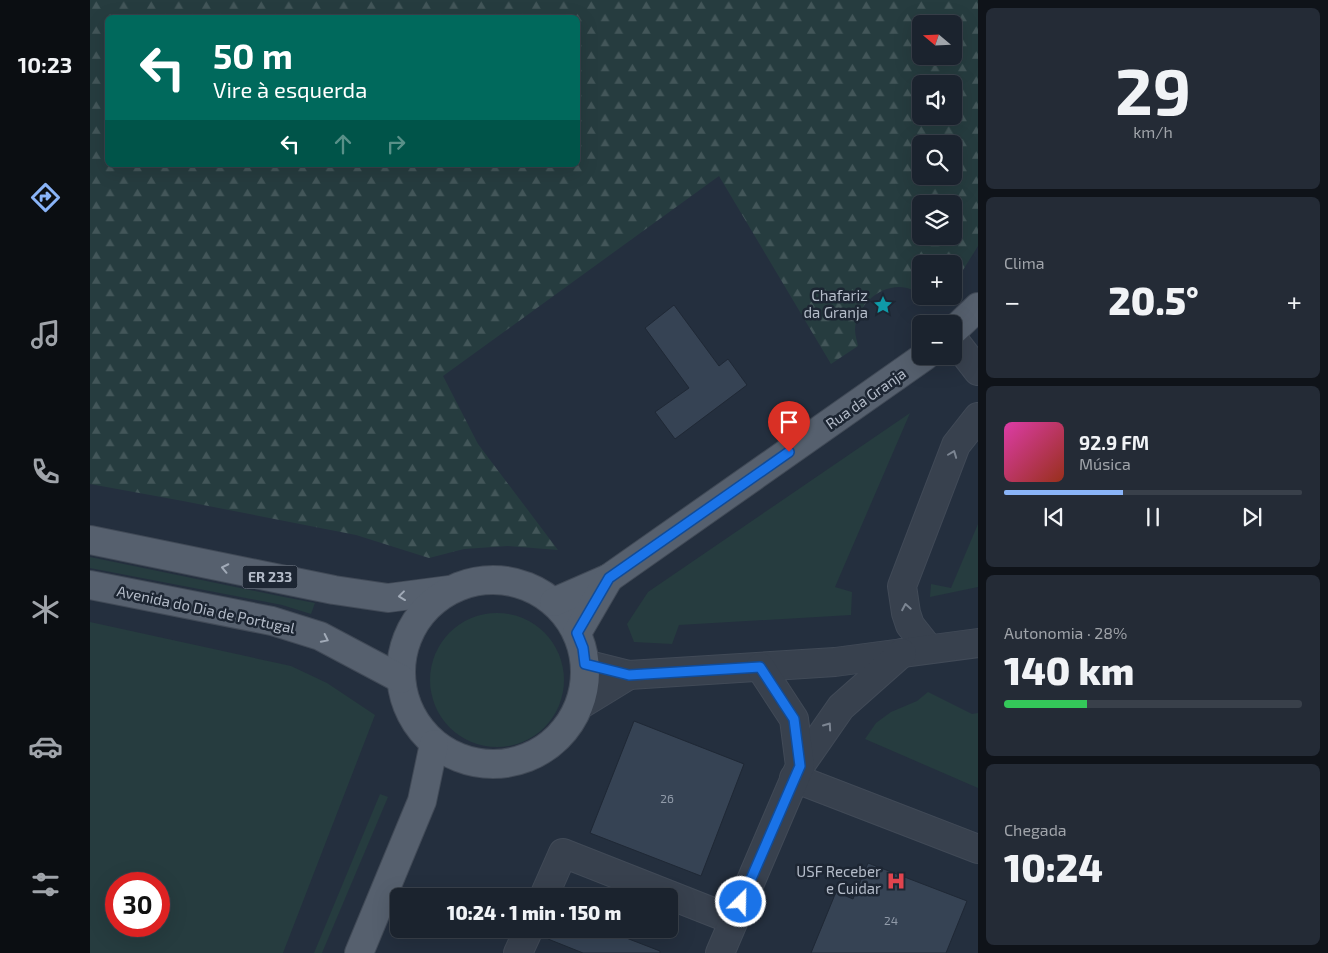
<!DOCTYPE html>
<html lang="pt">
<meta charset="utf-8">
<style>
:root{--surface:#1b232e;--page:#242b36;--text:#f1f3f6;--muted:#a0a4aa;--line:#39404a;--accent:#8ab4f8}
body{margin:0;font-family:"Exo 2",sans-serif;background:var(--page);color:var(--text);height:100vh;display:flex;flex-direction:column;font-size:19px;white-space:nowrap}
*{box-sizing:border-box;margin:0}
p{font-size:16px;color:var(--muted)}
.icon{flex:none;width:28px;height:28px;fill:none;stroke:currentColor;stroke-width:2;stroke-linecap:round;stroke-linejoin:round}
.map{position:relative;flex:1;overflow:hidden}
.side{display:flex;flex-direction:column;gap:8px;padding:8px;background:#0f1319;width:350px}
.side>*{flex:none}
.top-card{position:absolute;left:15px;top:15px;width:475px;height:152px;border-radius:8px;box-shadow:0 5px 20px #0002,0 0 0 1px var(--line);background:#00695c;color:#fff;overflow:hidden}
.needle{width:32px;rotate:289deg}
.tools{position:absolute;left:822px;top:15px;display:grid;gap:10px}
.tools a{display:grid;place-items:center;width:50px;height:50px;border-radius:8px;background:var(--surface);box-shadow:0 5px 20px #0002,0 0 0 1px var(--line);font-size:25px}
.speed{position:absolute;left:15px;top:872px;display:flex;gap:10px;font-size:25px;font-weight:700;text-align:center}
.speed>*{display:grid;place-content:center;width:65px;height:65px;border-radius:50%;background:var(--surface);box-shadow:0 5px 20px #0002,0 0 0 1px var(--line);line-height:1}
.speed .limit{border:8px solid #d22;background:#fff;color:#111}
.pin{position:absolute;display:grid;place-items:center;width:42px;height:42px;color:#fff;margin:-51px -21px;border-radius:50% 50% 50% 0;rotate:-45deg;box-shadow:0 0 5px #0007}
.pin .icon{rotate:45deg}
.me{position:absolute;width:55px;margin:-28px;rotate:23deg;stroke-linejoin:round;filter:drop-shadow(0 0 4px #0008)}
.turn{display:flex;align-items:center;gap:18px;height:105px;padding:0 25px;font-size:22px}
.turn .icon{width:65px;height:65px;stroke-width:2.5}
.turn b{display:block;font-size:35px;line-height:42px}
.lanes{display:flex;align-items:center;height:48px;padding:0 25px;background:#0003;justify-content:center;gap:25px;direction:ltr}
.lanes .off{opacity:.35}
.big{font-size:38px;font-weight:800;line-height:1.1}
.side .tile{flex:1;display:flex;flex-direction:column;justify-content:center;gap:8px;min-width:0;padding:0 18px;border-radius:8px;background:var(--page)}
.side .dial{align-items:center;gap:0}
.dial b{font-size:65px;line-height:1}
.song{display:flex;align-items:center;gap:15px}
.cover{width:60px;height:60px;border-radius:8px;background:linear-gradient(135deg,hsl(320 70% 55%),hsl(10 70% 35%))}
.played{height:5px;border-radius:2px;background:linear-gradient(90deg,var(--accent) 40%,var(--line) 40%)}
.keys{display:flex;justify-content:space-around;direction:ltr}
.heat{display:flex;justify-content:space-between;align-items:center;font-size:28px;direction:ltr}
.charge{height:8px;border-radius:4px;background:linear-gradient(90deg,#34c759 28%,var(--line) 0)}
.trip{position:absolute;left:300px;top:888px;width:288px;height:50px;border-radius:8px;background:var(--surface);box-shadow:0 5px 20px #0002,0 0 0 1px var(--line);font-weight:800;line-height:50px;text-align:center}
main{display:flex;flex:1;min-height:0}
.tabs{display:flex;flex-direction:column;width:90px;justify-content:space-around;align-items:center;background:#0b0e12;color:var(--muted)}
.tabs .icon{width:35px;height:35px}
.tabs .on{color:var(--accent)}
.tabs b{font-size:22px;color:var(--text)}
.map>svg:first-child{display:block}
.green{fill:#263c3f;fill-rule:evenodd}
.forest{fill:url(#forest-firs);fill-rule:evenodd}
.building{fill:#364354;stroke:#1f2835}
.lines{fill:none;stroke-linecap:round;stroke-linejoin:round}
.minor-casing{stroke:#414a57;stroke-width:30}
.major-casing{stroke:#414a57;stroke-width:30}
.minor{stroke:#38414e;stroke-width:28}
.major{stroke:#56606e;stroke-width:28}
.oneway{stroke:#7c8592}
.oneway2{stroke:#a1aab7}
.route-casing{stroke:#114b97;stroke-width:12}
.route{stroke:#1a73e8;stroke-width:9}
.labels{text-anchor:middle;stroke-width:5;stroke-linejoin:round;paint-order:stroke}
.number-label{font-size:12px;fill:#929caa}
.shield{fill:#1d2633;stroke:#878f9c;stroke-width:1}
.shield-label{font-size:14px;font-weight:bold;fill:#b4bcc9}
.poi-label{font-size:15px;fill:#b4bcc9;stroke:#1d2633;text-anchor:end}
.street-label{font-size:15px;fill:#b4bcc9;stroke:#1d2633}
</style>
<main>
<nav class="tabs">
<b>10:23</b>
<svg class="icon on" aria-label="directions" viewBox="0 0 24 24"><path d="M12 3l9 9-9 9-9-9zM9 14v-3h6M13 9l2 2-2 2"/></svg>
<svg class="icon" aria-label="music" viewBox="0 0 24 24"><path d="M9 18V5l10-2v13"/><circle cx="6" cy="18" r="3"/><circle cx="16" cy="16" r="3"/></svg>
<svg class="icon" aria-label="phone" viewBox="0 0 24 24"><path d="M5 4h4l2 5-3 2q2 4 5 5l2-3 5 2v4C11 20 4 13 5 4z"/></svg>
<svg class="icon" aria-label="climate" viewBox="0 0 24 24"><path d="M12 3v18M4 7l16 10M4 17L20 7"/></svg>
<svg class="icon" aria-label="car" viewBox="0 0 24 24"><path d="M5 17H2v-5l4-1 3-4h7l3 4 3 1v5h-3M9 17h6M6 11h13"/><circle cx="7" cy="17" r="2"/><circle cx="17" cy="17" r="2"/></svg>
<svg class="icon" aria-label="filters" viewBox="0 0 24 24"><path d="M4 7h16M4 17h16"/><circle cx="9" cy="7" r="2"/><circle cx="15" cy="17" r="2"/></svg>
</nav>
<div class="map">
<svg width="888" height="953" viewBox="0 0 888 953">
<defs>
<pattern id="forest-firs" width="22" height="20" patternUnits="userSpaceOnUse" patternTransform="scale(1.25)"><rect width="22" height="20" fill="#263c3f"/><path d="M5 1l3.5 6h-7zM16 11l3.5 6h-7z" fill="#435659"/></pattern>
</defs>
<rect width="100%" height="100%" fill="#242f3e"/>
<g class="green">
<polygon points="820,413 745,587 762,592 761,615 589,625 582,644 544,642 537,624 558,592"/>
<polygon points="888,524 888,587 840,597 841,584 861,588"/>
<polygon points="0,557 194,597 225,603 221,614 192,605 0,568"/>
<circle cx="407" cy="680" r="67"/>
<path d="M0 622 201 666 237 683 285 715 193 953H0ZM26 884H69V926H26Z"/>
<polygon points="838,692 882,714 888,713 888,788 775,739 786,723 801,712 827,701"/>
<polygon points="290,794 298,797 232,953 224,953"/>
</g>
<path class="forest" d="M0 0H888V246L868 278 864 282V264H831V295C827 293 822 289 817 288 792 282 766 305 765 330 765 335 767 341 768 346L741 364 629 176 353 376 388 444 468 550 418 546 374 549 339 558 266 535 93 501 0 484ZM18 18H488V165H18ZM831 24H864V56H831ZM831 84H864V116H831ZM831 144H864V176H831ZM831 204H864V236H831Z"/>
<g class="building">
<polygon points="584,305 629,366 638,359 657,385 585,439 565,412 599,388 555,328"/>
<polygon points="544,721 654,764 611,876 500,833"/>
<polygon points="778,863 877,901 856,953 721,953 746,892 763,899"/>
<polygon points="462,929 513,929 570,951 570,953 493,953 458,939"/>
</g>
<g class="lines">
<g class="minor-casing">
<g id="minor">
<polyline points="864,340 888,371"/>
<polyline points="839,649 820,625 816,613 812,586 866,445 888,417"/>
<polyline points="495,664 539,675 745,662 888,643"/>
<polyline points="490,705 539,675"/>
<polyline points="710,766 751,707 812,653"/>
<polyline points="704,778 888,849"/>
<polyline points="454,896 473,853 643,920"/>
<polyline points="428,953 439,929"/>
<polyline points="630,953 710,766 704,719 670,667"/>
</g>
</g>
<g class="major-casing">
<g id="major">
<polyline points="864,330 888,307"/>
<polyline points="0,540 244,590 298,598 359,590"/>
<circle cx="403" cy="672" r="92"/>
<polyline points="0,585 182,621 230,636 311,679"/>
<polyline points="464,602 519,578 835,356"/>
<polyline points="487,633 519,578"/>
<polyline points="269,953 332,801 344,744"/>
</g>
</g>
<use href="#minor" class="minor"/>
<use href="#major" class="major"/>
</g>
<defs><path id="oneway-chevron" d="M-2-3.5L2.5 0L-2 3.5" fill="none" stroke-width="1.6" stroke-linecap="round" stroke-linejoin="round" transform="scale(1.25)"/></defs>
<g class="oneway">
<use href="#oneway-chevron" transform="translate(863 454) rotate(-69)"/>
<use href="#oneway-chevron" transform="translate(816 607) rotate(-100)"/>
<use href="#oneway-chevron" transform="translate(738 726) rotate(-55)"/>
</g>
<g class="oneway2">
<use href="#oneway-chevron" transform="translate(135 568) rotate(-168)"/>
<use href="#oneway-chevron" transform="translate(312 596) rotate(173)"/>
<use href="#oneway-chevron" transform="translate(235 639) rotate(26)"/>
</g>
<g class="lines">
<g class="route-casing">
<polyline id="route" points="651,902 710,766 704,719 670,667 539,675 495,664 493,648 487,633 519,578 699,452"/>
</g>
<use href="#route" class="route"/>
</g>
<defs>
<g id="sight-bare" transform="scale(1.5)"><path d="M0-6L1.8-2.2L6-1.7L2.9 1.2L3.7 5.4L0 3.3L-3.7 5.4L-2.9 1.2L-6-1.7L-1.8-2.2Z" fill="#0f9aa8" stroke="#1d2633" stroke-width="2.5" paint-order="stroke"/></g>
<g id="hospital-bare" transform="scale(1.5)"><path d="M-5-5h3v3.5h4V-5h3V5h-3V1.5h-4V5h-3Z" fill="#e0444e" stroke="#1d2633" stroke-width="2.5" paint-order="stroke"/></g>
</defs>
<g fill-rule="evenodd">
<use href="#sight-bare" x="793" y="305"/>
<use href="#hospital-bare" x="806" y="881"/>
</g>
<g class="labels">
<g class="number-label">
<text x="577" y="803">26</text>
<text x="801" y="925">24</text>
</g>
<rect class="shield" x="152.5" y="565.5" width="55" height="23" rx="4"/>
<g class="shield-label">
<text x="180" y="582">ER 233</text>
</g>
<g class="poi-label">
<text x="778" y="301">Chafariz<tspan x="778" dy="17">da Granja</tspan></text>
<text x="791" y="877">USF Receber<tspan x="791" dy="17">e Cuidar</tspan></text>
</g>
<g class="street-label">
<text transform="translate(776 399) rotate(-35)" y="5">Rua da Granja</text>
<text transform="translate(116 610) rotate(12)" y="5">Avenida do Dia de Portugal</text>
</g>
</g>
</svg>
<div class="tools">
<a><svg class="needle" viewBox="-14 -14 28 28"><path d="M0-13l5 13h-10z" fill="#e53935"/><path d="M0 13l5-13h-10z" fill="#a0a4aa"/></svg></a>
<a><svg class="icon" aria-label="sound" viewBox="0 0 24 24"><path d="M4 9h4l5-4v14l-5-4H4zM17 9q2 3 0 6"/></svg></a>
<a><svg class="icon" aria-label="search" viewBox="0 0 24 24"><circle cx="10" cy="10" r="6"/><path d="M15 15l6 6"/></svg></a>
<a><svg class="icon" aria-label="layers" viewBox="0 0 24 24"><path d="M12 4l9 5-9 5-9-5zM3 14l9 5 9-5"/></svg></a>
<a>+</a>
<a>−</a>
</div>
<div class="speed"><div class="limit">30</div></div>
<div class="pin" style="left:699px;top:452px;background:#d93025"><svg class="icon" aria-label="arrive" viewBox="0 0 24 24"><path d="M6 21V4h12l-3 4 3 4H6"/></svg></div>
<svg class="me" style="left:651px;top:902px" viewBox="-20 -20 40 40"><circle r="17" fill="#1a73e8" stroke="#fff" stroke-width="3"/><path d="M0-11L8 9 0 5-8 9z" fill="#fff"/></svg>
<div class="trip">10:24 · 1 min · 150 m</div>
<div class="top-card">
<div class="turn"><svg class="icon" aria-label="left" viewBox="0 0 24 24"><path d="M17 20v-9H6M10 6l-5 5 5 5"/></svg><div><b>50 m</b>Vire à esquerda</div></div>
<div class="lanes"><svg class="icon" aria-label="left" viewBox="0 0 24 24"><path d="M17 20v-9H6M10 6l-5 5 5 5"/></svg><svg class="icon off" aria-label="ahead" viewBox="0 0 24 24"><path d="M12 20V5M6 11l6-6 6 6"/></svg><svg class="icon off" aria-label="right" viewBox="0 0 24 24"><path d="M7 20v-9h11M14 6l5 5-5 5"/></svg></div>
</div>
</div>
<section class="side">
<div class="tile dial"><b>29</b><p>km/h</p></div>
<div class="tile"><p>Clima</p>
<div class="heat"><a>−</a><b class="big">20.5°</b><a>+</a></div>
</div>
<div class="tile">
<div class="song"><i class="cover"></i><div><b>92.9 FM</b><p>Música</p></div></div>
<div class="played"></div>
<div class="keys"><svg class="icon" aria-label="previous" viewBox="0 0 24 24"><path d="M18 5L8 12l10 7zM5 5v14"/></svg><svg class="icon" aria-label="pause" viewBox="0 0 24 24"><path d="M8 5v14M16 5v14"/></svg><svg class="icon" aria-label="next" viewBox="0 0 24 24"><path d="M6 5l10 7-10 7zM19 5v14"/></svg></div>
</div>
<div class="tile"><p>Autonomia · 28%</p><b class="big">140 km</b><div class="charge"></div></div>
<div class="tile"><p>Chegada</p><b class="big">10:24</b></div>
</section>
</main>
